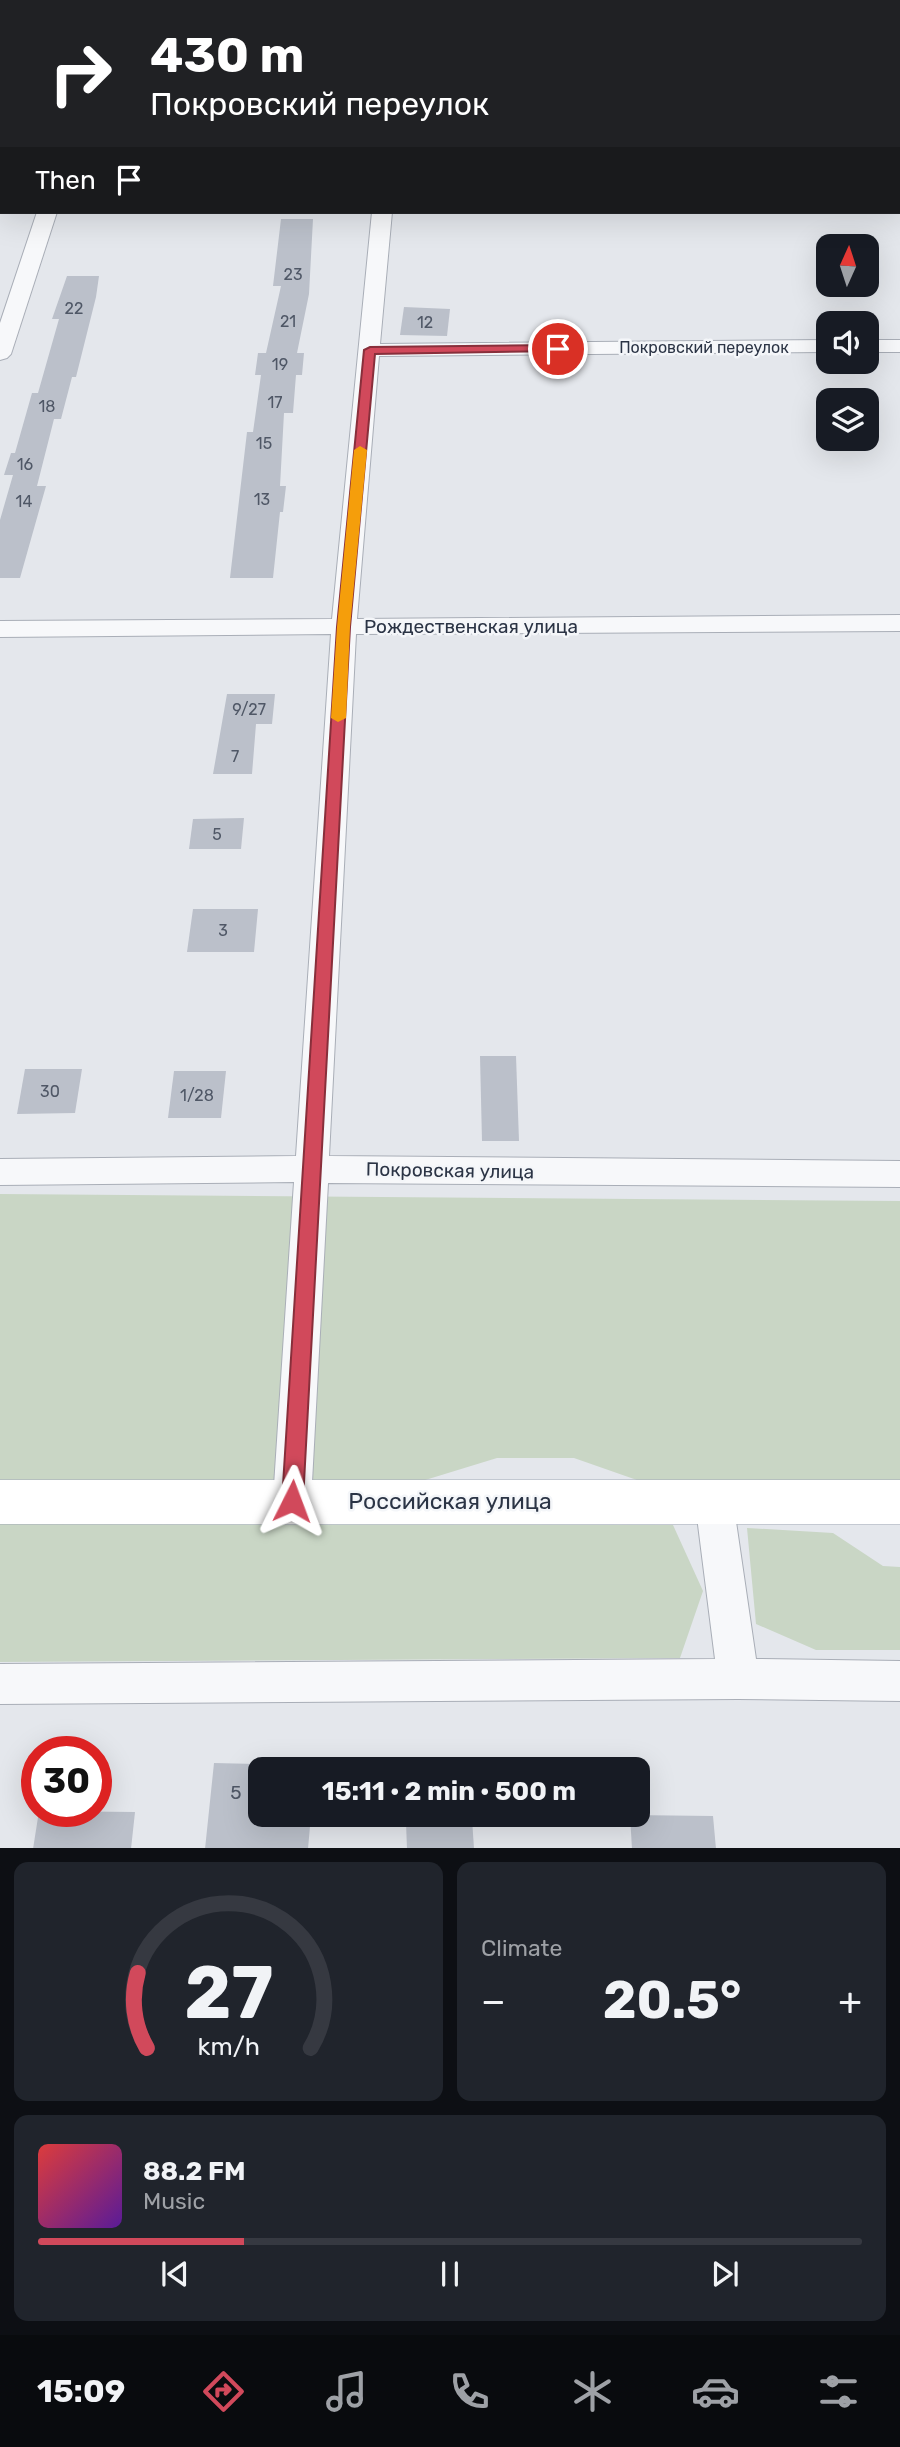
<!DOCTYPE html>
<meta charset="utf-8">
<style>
:root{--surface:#171b24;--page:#20242c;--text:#f1f3f6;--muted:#9ea1a6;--line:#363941;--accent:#d1495b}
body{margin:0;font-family:Rubik,sans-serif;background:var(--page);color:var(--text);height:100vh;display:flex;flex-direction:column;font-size:26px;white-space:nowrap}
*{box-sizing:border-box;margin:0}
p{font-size:23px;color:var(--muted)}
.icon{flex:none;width:38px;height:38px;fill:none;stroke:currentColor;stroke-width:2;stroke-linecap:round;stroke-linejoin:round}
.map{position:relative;height:1848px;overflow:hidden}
.drawer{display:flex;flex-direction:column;gap:14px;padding:14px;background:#0d0f14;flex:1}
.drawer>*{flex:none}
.banner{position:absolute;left:0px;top:0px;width:901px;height:214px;box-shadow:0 7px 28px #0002;background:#202124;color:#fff;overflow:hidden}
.needle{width:46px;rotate:3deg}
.fabs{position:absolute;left:816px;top:234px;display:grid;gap:14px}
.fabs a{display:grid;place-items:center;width:63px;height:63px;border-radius:14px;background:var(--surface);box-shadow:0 7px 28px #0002;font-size:35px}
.speed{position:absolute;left:21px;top:1736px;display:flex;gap:14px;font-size:35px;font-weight:700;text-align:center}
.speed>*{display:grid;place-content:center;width:91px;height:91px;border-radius:50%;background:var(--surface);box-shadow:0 7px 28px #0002;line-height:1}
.speed .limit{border:10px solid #d22;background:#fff;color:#111}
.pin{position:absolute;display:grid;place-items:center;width:60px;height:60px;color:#fff;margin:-30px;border:4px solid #fff;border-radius:50%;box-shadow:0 2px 7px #0007}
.me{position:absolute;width:77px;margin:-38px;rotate:3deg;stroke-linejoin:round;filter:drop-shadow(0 0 5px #0008)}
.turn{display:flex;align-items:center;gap:24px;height:147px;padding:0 35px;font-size:32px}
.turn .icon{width:91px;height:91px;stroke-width:2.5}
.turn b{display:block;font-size:49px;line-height:60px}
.then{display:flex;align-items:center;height:66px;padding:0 35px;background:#0003;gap:14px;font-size:26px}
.big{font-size:52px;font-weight:700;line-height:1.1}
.drawer .tile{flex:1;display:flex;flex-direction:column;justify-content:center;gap:10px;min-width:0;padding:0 24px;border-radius:14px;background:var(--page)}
.drawer .dial{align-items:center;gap:0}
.dial svg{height:182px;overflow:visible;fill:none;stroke:var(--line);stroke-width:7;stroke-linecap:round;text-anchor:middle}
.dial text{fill:var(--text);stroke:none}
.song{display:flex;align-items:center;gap:21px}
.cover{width:84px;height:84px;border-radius:10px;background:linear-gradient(135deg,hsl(0 70% 55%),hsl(270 70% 35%))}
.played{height:7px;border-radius:4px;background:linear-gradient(90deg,var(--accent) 25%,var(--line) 25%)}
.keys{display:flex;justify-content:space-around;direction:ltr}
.heat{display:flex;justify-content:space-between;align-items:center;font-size:38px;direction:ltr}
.drawer .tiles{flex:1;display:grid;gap:14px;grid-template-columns:1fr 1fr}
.tile:last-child{grid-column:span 2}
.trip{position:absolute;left:248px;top:1757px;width:402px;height:70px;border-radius:14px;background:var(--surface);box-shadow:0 7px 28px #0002;font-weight:700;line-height:70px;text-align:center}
.dock{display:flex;height:112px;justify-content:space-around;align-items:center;background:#090b0e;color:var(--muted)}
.dock .icon{width:49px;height:49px}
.dock .selected{color:var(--accent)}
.dock b{font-size:32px;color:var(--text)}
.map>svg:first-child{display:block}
.green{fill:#c9d6c5}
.building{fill:#bbc0ca}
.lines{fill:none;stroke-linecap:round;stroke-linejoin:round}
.minor-casing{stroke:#a9aeb7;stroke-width:2}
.major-casing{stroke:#a3abb8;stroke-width:1}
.minor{fill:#f7f8fa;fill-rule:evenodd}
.major{fill:#fff;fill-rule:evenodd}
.route{fill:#d1495b;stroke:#882f3b;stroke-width:2}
.slow{fill:#f59e0b}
.labels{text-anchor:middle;stroke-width:5;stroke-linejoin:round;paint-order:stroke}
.number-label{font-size:16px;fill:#4f5766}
.far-street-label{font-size:16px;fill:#2b3445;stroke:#f4f6f9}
.street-label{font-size:19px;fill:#2b3445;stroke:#f4f6f9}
.near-number-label{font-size:19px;fill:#4f5766}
.near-street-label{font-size:23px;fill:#2b3445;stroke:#f4f6f9}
</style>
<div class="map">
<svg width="900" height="1849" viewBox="0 0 900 1849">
<rect width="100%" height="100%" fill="#e4e7ec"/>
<g class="green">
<polygon points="0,1194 900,1201 900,1484 654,1486 574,1458 497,1458 422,1481 0,1482"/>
<polygon points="0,1524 673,1525 703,1591 680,1658 0,1662"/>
<polygon points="747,1528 833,1533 883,1566 900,1567 900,1650 816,1650 756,1624"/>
</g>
<g class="building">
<polygon points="281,219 313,219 309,294 297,353 304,353 302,375 296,375 293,413 284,413 280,486 286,486 283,512 280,512 273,578 230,578 247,432 253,432 261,375 255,375 258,353 266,353 281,286 273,286"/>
<polygon points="67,276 99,276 96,297 76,377 72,377 61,419 54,419 37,486 46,486 20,578 0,578 0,520 13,475 4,475 11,453 15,453 32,393 38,393 59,319 52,319"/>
<polygon points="404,307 450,309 447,336 400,335"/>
<polygon points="227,694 275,694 272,724 256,724 252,774 213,774"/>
<polygon points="244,818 241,849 189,849 193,819"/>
<polygon points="193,909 258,909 254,952 187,952"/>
<polygon points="480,1056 516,1056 519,1141 482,1141"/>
<polygon points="25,1069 82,1069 75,1113 17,1114"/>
<polygon points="174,1071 226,1071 221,1118 168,1118"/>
<polygon points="214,1763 261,1764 261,1815 311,1815 308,1849 205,1849"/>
<polygon points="39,1811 135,1812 131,1849 33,1849"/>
<polygon points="630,1815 713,1816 716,1849 632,1849"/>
<polygon points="472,1818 474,1849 407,1849 406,1822"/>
</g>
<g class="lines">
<g class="minor-casing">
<g id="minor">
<rect x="0" y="114" width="2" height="10"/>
<polygon points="37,212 57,212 11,354 7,358 0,360 0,323"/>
<polygon points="372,212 392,212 380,344 828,340 828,352 379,356 357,619 900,615 900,631 356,634 329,1156 900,1161 900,1187 328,1183 311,1501 306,1513 292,1519 278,1513 273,1501 294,1182 0,1185 0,1159 296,1156 331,634 0,637 0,621 332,619"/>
<rect x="866" y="340" width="34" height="12"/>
<polygon points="714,1483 728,1489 733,1501 756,1659 900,1661 900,1701 738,1699 0,1704 0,1664 715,1659 695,1501 700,1489"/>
</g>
</g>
<g class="major-casing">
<rect id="major" x="0" y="1480" width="900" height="44"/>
</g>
<use href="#minor" class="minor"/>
<use href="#major" class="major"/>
</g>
<polygon class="route" points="558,345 564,349 562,351 375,354 350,627 303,1501 300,1508 292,1511 285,1508 282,1501 337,627 364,350 370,347"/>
<polygon class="slow" points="360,446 367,450 350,627 346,718 338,722 331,718 337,627 354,450"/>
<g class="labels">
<g class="number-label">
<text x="293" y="280">23</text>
<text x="74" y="314">22</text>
<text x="288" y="327">21</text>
<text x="425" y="328">12</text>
<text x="280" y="370">19</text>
<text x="275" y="408">17</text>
<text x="47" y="412">18</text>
<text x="264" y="449">15</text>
<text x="25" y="470">16</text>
<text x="262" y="505">13</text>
<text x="24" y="507">14</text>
<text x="249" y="715">9/27</text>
<text x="235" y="762">7</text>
<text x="217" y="840">5</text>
<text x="223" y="936">3</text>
<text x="50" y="1097">30</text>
<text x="197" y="1101">1/28</text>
</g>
<g class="far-street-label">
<text x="704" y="353">Покровский переулок</text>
</g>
<g class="street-label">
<text x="471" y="633">Рождественская улица</text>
<text transform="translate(450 1170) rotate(1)" y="7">Покровская улица</text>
</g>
<g class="near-number-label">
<text x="236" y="1799">5</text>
</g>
<g class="near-street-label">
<text x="450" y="1509">Российская улица</text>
</g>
</g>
</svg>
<div class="fabs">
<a><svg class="needle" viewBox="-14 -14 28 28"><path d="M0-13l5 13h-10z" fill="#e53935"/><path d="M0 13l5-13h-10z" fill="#9ea1a6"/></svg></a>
<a><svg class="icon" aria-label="sound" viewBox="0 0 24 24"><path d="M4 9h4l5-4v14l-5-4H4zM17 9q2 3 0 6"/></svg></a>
<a><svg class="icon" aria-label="layers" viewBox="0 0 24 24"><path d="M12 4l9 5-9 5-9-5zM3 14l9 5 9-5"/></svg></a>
</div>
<div class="speed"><div class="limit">30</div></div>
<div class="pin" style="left:558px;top:349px;background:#d93025"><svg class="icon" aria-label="arrive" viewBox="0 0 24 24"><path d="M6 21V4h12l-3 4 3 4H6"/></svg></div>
<svg class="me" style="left:292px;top:1501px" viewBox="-20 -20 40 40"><path d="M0-17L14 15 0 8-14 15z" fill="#d1495b" stroke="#fff" stroke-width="4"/></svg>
<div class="trip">15:11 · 2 min · 500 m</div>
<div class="banner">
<div class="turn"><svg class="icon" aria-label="right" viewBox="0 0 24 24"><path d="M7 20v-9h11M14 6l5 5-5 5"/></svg><div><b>430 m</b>Покровский переулок</div></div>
<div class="then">Then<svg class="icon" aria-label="arrive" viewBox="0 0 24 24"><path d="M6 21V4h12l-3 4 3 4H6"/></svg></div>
</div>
</div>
<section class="drawer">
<div class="tiles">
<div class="tile dial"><svg viewBox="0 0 100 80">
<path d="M14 69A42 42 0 1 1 86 69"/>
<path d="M14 69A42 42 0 0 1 10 36" stroke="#d1495b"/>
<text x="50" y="56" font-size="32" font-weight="700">27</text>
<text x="50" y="72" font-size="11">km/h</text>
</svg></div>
<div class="tile"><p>Climate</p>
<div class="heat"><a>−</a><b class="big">20.5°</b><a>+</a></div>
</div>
<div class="tile">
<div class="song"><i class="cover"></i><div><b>88.2 FM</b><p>Music</p></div></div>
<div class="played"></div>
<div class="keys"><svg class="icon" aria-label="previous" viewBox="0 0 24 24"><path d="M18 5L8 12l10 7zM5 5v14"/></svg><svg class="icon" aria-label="pause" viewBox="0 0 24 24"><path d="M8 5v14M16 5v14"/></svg><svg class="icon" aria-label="next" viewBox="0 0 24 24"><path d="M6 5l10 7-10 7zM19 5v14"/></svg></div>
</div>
</div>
</section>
<nav class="dock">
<b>15:09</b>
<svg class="icon selected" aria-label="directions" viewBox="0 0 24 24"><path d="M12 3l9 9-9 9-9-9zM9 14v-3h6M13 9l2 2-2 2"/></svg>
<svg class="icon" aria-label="music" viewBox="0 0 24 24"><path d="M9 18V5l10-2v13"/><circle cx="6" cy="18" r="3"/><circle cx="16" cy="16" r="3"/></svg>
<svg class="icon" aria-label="phone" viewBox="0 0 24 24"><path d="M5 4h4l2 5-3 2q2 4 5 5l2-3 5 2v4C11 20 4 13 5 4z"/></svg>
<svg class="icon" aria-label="climate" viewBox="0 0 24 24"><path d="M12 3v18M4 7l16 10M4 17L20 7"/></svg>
<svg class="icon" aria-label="car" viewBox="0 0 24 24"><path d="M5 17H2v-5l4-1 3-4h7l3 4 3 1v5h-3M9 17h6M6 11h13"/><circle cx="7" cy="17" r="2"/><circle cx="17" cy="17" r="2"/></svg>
<svg class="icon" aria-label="filters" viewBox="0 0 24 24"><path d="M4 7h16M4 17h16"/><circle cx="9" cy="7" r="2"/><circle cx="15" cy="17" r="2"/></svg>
</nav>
